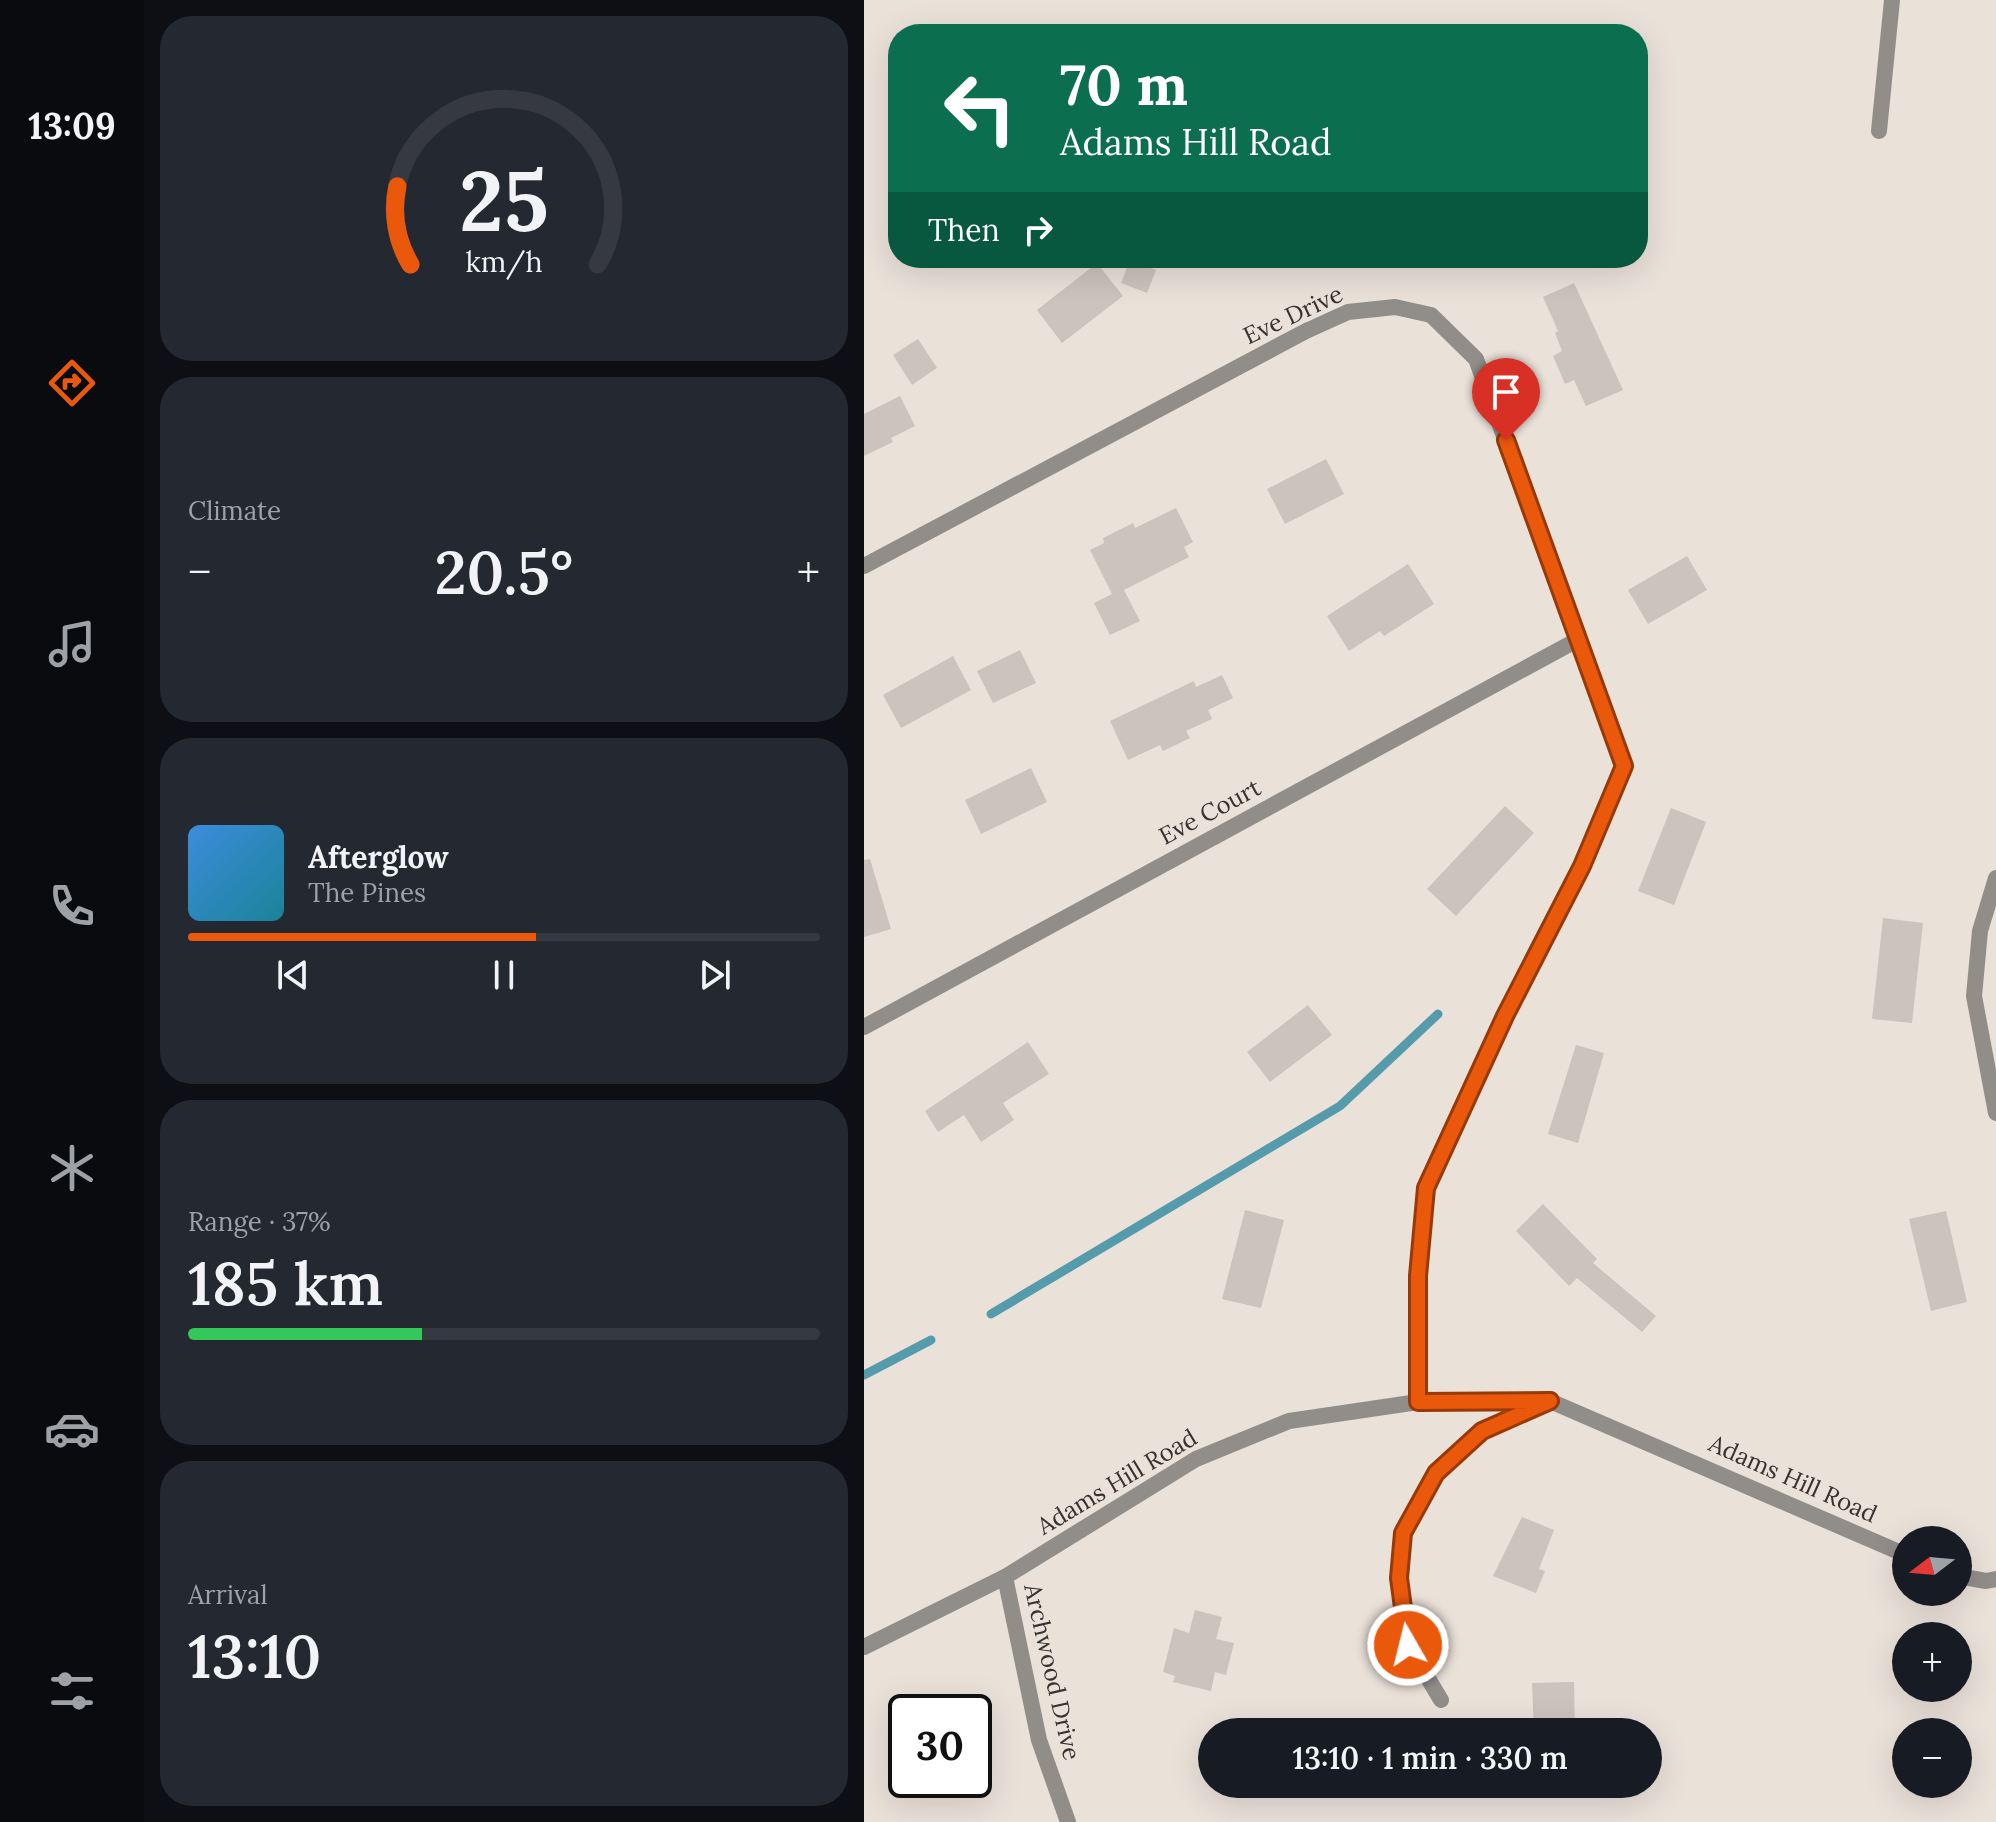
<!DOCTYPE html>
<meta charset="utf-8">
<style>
:root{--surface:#171b24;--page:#242831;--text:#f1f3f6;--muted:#9ea1a6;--line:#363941;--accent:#ea580c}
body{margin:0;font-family:Lora,serif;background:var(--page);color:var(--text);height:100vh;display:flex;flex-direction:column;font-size:30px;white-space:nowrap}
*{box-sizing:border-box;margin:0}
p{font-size:26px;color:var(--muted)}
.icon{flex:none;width:44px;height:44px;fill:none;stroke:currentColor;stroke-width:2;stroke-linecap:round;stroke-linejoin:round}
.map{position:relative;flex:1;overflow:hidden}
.sheet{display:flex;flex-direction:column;gap:16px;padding:16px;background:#0d0f14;width:720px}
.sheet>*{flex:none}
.top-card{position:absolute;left:24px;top:24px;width:760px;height:244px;border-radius:32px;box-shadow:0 8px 32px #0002;background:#0b6e4f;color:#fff;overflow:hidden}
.needle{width:52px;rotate:254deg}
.tools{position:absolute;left:1028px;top:1526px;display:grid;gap:16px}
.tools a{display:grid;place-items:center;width:80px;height:80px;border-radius:50%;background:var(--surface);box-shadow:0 8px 32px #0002;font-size:40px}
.speed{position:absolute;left:24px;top:1694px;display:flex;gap:16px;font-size:40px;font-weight:700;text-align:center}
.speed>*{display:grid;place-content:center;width:104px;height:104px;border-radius:50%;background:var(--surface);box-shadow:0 8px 32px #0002;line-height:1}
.speed .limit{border:4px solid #111;border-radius:12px;background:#fff;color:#111}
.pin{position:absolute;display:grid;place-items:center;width:68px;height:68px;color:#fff;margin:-82px -34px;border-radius:50% 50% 50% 0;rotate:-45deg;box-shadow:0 0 8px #0007}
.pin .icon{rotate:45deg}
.me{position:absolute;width:88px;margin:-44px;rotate:352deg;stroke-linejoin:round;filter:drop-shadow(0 0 6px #0008)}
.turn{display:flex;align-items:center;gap:28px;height:168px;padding:0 40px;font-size:36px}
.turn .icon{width:104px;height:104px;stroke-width:2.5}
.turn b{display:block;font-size:56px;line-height:68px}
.then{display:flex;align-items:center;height:76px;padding:0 40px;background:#0003;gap:16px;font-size:30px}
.big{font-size:60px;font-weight:600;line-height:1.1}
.sheet .tile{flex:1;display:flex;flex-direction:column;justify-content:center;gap:12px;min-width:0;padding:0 28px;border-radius:32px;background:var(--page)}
.sheet .dial{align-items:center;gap:0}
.dial svg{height:208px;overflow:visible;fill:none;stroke:var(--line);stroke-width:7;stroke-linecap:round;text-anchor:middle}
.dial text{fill:var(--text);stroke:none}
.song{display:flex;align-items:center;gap:24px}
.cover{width:96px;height:96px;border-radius:12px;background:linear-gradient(135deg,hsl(210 70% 55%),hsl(190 70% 35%))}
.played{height:8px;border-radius:4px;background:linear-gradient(90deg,var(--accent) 55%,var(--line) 55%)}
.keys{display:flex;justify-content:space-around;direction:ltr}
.heat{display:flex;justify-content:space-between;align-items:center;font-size:44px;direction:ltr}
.charge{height:12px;border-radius:6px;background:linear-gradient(90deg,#34c759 37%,var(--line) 0)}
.trip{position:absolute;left:334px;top:1718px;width:464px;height:80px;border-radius:40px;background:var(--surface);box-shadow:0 8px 32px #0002;font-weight:600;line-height:80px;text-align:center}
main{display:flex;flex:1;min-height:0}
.menu{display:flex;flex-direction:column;width:144px;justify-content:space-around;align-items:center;background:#090b0e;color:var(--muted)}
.menu .icon{width:56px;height:56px}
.menu .active{color:var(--accent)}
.menu b{font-size:36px;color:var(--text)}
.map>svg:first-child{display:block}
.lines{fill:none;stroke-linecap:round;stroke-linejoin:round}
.stream{stroke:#569bac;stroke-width:9}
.building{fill:#ccc3bc}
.minor{stroke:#918e8a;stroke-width:16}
.tertiary{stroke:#918e8a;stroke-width:16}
.route-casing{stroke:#983908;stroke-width:20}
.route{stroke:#ea580c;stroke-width:14}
.labels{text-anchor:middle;stroke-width:8;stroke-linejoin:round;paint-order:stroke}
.street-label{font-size:24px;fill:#36322f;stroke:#eae1d9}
</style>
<main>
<nav class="menu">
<b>13:09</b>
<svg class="icon active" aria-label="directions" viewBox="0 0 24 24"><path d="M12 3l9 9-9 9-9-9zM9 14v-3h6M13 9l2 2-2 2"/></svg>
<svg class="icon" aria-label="music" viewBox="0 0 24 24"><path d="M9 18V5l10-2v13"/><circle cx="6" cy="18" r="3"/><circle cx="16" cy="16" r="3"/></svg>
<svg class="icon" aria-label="phone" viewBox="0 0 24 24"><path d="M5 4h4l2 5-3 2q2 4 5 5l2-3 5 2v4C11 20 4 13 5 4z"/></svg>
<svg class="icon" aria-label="climate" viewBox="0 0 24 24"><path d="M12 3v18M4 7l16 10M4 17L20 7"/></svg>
<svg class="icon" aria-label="car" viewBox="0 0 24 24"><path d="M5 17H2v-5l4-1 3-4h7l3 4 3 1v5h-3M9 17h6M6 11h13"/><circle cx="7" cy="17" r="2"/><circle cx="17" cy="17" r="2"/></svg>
<svg class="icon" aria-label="filters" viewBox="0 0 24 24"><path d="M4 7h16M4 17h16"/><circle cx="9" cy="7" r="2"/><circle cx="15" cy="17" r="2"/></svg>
</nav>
<section class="sheet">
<div class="tile dial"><svg viewBox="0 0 100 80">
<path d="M14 69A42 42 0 1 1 86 69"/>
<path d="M14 69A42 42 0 0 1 9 39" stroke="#ea580c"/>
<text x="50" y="56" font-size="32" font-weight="700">25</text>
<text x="50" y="72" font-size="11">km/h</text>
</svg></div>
<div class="tile"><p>Climate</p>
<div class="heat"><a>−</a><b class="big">20.5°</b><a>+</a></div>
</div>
<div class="tile">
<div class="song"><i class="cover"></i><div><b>Afterglow</b><p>The Pines</p></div></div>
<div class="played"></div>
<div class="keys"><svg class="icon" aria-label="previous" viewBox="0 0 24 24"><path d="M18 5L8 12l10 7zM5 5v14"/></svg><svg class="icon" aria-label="pause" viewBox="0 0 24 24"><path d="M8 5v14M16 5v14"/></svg><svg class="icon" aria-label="next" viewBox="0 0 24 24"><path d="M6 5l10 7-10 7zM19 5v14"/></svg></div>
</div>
<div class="tile"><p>Range · 37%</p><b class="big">185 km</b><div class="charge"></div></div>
<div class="tile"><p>Arrival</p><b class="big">13:10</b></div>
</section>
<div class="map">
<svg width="1132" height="1822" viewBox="0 0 1132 1822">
<rect width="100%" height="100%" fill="#eae1d9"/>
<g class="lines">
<g class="stream">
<polyline points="127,1314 476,1106 574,1014"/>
<polyline points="0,1375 67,1340"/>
</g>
</g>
<g class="building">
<polygon points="266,260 292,270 283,293 257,283"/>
<polygon points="233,263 259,296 198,343 173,310"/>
<polygon points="710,283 759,390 722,406 710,380 701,384 689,356 698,351 691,333 694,331 679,297"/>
<polygon points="54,339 73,368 48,385 29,355"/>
<polygon points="36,396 51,426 27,438 29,442 0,456 0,414"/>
<polygon points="462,459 480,494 421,524 403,489"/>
<polygon points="312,508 329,542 320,547 325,557 260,590 276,621 246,635 230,603 248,594 226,550 240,543 239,538 269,523 271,528"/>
<polygon points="823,556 843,590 784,624 764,590"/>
<polygon points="544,564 570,604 520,636 516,631 485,651 463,616"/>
<polygon points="156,650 172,683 129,703 113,671"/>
<polygon points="89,656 107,690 37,728 19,695"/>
<polygon points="358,675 369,698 344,710 348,719 322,731 326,738 299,751 296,745 264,760 246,721 330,681 332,687"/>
<polygon points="167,768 183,802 117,834 101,800"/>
<polygon points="641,806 670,833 592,916 563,889"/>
<polygon points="807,808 842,822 810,905 774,891"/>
<polygon points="6,859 27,929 0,937 0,860"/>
<polygon points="1019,918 1059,923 1048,1023 1008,1019"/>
<polygon points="444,1005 468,1035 406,1082 383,1052"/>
<polygon points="164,1042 185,1074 139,1103 150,1120 117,1142 100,1115 74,1132 61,1111"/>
<polygon points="712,1045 740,1053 714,1143 684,1134"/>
<polygon points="679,1204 733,1259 729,1263 792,1316 778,1332 713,1278 705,1286 652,1231"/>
<polygon points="381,1210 420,1220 397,1308 358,1299"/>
<polygon points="1082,1211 1103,1302 1067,1311 1045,1219"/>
<polygon points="658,1517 690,1530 675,1569 681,1571 672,1593 629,1576"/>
<polygon points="331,1610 358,1617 352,1639 370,1643 362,1675 351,1672 347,1691 309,1682 311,1676 299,1672 310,1628 325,1633"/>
<polygon points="710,1682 711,1732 670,1732 668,1683"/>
</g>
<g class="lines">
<g class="minor">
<polyline points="1015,131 1028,0"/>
<polyline points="0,566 442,331 484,312 531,307 567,315 612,359 760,766 718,866 641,1016 562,1188 554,1276 554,1402"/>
<polyline points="0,1027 715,639"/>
<polyline points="141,1577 175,1740 204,1822"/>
<polyline points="577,1700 544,1645 535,1578 539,1533 572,1473 618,1431 685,1402"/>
</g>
<g class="tertiary">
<polyline points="1132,878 1116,931 1110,996 1132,1113"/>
<polyline points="1094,1576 1122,1581 1132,1579"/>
<polyline points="0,1647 141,1577 332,1459 425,1421 554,1402 686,1401 1042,1555"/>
</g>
</g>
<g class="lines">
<g class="route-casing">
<polyline id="route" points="544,1645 535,1578 539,1533 572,1473 618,1431 686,1401 554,1402 554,1276 562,1188 641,1016 718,866 760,766 642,440"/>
</g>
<use href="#route" class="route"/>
</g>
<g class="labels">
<g class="street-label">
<text transform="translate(429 315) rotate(-25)" y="8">Eve Drive</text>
<text transform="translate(346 812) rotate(-28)" y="8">Eve Court</text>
<text transform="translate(929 1479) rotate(24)" y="8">Adams Hill Road</text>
<text transform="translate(253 1482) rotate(-31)" y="8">Adams Hill Road</text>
<text transform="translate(188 1672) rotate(77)" y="8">Archwood Drive</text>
</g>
</g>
</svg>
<div class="tools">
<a><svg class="needle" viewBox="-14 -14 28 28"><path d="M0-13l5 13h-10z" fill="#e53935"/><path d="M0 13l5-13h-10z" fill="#9ea1a6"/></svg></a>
<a>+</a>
<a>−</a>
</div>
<div class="speed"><div class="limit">30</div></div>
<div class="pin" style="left:642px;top:440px;background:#d93025"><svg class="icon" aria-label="arrive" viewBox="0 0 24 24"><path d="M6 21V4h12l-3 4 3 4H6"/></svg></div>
<svg class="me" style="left:544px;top:1645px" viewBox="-20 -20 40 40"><circle r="17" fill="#ea580c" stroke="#fff" stroke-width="3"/><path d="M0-11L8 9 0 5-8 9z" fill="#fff"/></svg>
<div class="trip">13:10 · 1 min · 330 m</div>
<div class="top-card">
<div class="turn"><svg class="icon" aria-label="left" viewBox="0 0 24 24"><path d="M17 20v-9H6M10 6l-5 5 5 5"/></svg><div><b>70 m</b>Adams Hill Road</div></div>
<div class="then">Then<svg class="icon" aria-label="right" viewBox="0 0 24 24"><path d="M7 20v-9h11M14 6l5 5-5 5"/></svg></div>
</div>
</div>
</main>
